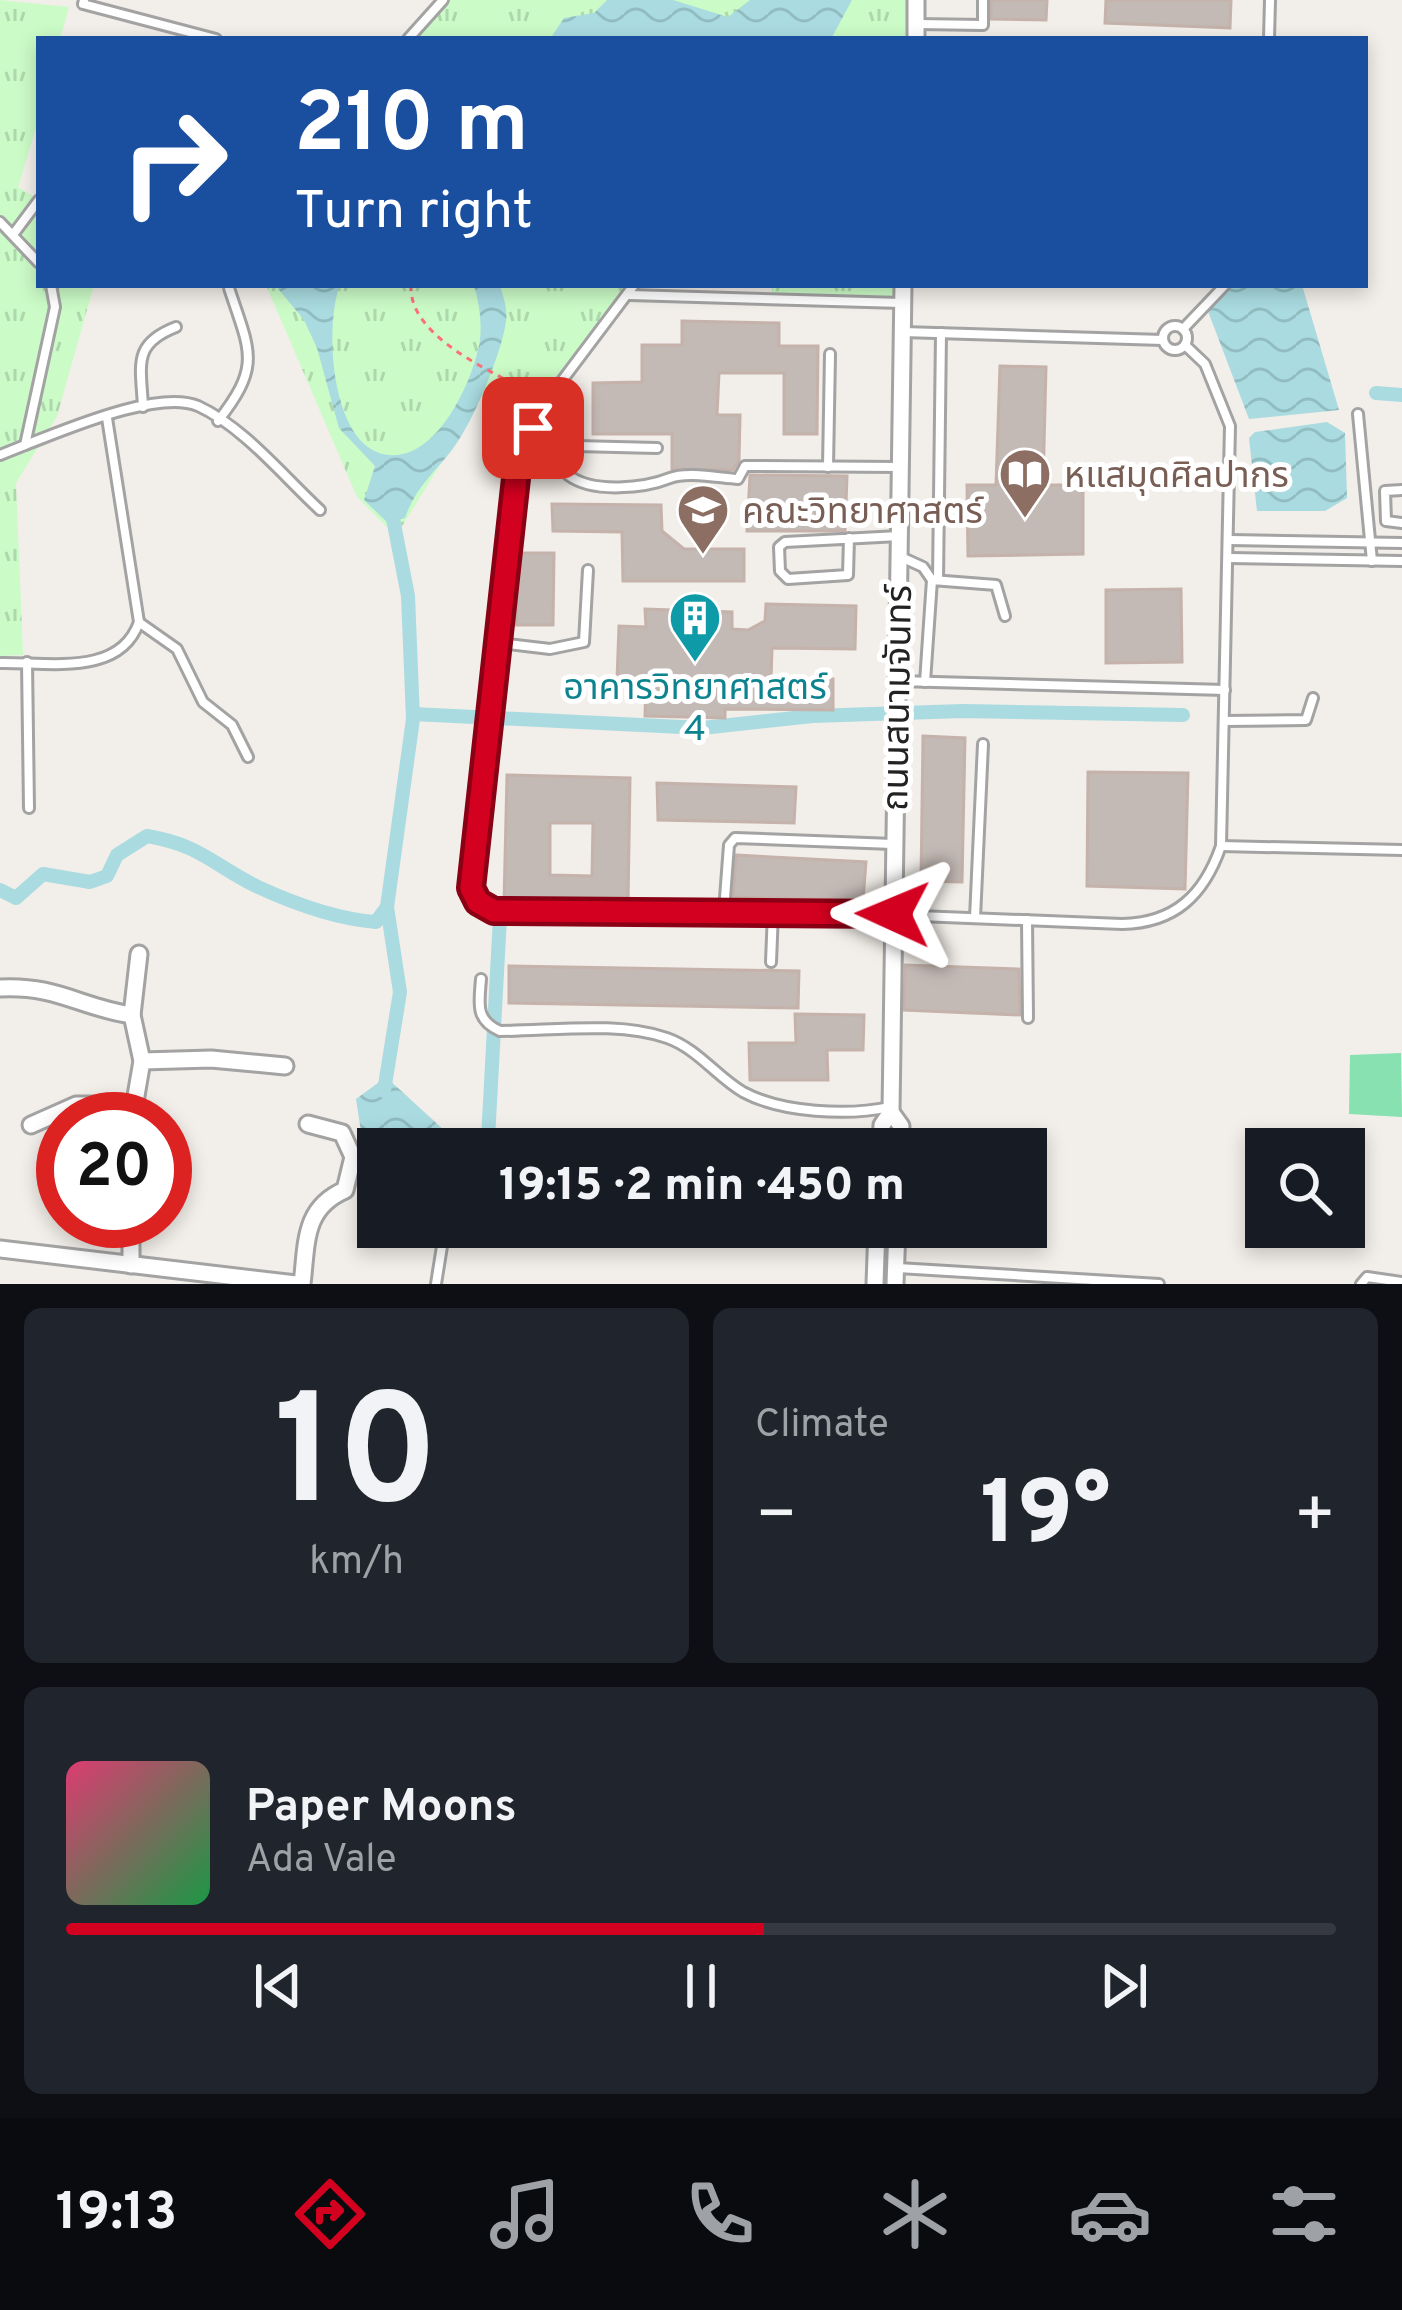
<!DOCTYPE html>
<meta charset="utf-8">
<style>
:root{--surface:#171b24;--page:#20242c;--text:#f1f3f6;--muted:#9ea1a6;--line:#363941;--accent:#d4001f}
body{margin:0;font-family:Overpass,"Noto Sans Thai",sans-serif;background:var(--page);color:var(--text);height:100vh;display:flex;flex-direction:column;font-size:45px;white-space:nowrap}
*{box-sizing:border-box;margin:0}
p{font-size:39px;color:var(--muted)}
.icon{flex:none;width:66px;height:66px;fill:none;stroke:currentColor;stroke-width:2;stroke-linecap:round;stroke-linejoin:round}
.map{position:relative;height:1284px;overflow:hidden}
.side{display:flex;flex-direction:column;gap:24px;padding:24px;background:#0d0f14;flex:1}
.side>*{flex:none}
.guide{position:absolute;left:36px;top:36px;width:1332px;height:252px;border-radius:0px;box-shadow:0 6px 18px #0003;background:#1a4fa0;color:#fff;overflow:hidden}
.fabs{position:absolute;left:1245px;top:1128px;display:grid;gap:24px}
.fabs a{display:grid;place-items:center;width:120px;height:120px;border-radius:0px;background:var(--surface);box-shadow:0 6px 18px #0003;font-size:60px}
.speed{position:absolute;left:36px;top:1092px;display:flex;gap:24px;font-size:60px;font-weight:700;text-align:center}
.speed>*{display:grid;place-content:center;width:156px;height:156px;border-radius:50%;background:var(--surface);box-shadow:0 6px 18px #0003;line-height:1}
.speed .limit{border:18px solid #d22;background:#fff;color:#111}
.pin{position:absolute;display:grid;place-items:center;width:102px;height:102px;color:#fff;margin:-51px;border-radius:24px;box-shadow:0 6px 18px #0006}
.me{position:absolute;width:132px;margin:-66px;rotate:271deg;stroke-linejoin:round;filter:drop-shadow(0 0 9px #0008)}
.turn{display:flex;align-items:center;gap:42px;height:252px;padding:0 60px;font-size:54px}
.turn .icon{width:156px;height:156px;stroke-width:2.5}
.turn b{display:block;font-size:84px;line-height:102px}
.big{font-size:90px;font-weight:800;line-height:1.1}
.side .tile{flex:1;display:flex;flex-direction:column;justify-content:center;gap:18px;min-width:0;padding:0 42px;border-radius:18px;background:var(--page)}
.side .dial{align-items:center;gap:0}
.dial b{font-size:156px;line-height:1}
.song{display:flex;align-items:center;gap:36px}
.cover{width:144px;height:144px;border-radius:18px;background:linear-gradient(135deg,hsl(340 70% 55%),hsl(140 70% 35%))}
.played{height:12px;border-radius:6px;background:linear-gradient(90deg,var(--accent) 55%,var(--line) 55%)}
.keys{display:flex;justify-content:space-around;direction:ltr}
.heat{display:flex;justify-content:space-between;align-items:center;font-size:66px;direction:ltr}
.side .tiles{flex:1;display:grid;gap:24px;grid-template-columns:1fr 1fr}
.tile:last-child{grid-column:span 2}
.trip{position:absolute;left:357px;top:1128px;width:690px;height:120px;border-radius:0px;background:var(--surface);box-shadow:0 6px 18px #0003;font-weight:800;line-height:120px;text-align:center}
.tabs{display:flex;height:192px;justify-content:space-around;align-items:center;background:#090b0e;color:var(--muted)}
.tabs .icon{width:84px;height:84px}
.tabs .active{color:var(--accent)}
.tabs b{font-size:54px;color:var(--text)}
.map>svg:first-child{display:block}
.park{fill:url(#park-tufts)}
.pitch{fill:#87e1b1}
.water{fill:url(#water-waves)}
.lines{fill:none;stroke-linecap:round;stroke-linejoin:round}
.canal{stroke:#a9dbe0;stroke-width:14}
.building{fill:#c3b9b5;stroke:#c4b2ab;stroke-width:3;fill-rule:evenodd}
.lane-casing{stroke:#a3a3a3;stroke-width:14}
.street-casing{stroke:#a3a3a3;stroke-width:21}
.path{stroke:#fc7077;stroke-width:3;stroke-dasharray:6 6;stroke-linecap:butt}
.lane{stroke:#fff;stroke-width:8}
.street{stroke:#fff;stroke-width:15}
.route-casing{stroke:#8a0014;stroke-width:30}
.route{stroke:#d4001f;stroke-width:21}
.labels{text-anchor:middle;stroke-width:10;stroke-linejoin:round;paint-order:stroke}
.education-label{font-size:36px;fill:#785e54;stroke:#fff;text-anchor:start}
.culture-label{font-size:36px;fill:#0d838f;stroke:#fff}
.street-label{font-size:36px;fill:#222;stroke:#fff}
</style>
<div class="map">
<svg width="1402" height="1284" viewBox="0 0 1402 1284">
<defs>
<pattern id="park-tufts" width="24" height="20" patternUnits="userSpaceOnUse" patternTransform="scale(3)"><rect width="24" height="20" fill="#cbfbc7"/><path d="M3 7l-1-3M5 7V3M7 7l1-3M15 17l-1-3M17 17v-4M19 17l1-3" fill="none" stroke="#aed7ab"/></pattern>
<pattern id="water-waves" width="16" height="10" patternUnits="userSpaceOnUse" patternTransform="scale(3)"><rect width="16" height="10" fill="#a9dbe0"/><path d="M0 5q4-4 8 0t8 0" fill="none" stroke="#91bcc0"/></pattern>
</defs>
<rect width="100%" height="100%" fill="#f2eee9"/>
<g class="park">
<polygon points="0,0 69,7 60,39 39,39 39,118 18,187 39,200 39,285 94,285 57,416 16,483 23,655 0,656"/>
<polygon points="444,0 916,0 915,39 407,39"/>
<polygon points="266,285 632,285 538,406 493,379 396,536 357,497"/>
<polygon points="772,285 897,285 895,298 772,299"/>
</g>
<polygon class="pitch" points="1401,1053 1402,1117 1349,1114 1350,1055"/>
<g class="water">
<polygon points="607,0 673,0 728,17 750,0 852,0 831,39 550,39 564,18 594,13"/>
<path d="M275 285H340C324 325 330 450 389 455 438 460 474 379 480 340 482 321 479 303 474 285H500C503 297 508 308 506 321 502 353 472 425 452 450 434 473 415 488 405 518L387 522 364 500 375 466 339 428 317 348 304 320Z"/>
<polygon points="1233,285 1302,285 1339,410 1249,419 1206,306"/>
<polygon points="1327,422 1345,433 1347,498 1325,511 1257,511 1249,438 1255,432"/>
<polygon points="386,1077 457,1142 444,1149 378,1149 378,1202 372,1202 356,1099"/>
</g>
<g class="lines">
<g class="canal">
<polyline points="1376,393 1402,395"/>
<polyline points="413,714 702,728 812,716 963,711 1183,715"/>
<path d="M0 890 16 898 43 874 90 882 107 876 117 855 147 836C201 845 213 865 258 887 295 904 336 919 376 922L387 907 413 719 408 596 390 503"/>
<polyline points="384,1091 400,992 387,907"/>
<polyline points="441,1140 470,1145 488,1139 500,917"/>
</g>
</g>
<g class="building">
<polygon points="991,0 1047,0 1046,20 991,19"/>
<polygon points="1106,0 1231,0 1230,28 1105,23"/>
<polygon points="682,321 779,323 779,346 818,346 817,434 784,434 784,373 719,373 717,415 740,415 739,460 733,470 672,469 672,434 593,434 593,383 642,382 642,345 682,345"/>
<polygon points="1000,366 1046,367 1043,485 1083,485 1083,554 968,556 967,485 996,485"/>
<polygon points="750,475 847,476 845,531 747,531"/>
<polygon points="552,504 661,505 662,531 684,549 744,549 744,581 623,581 622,532 553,531"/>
<polygon points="518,553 554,553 553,625 516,625"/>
<polygon points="1181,589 1182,662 1106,663 1106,590"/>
<polygon points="766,604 856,606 855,649 772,648 771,679 833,679 833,710 725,709 725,718 645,716 646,681 617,680 619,626 646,627 645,609 732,612 732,629 748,630 765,621"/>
<polygon points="923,736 965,738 962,882 921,881"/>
<polygon points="1088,772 1188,773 1185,889 1087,886"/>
<path d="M507 775 630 778 628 904 504 903ZM550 823H593L592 876 550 875Z"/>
<polygon points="657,783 796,787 794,823 658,820"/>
<polygon points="736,855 866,862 863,900 733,897"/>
<polygon points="905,965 1019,969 1020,1015 904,1010"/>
<polygon points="509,966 799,971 798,1008 509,1003"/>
<polygon points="795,1014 864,1015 863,1050 827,1050 828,1080 750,1080 749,1043 796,1043"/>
</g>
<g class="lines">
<g class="lane-casing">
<g id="lane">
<polyline points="84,0 83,4 216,39"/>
<polyline points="917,24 983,25 983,0"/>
<polyline points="408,39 443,0"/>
<polyline points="1269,39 1270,0"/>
<polyline points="0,222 39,263"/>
<polyline points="15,232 39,200"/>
<path d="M634 285 546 402 522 451 471 888 478 902 494 911 869 914 1122 924C1175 923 1204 895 1221 846L1230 426 1205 364 1185 345"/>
<polyline points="630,295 902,303"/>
<circle cx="1175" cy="338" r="12"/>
<polyline points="1183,329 1225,285"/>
<polyline points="903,332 1163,340"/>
<path d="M143 407C141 365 132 344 176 327"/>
<polyline points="1358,414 1372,561"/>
<path d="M218 421C262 365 250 352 229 288"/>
<path d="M25 445C65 430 158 389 198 406 244 427 284 477 320 510"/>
<polyline points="0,455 25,445 55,307 51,285"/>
<polyline points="568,466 568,451 576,446 657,448"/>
<polyline points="828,467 830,354"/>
<path d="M517 469 568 466V475C593 494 645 488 670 478 687 471 720 478 738 479L745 466 899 467"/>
<polyline points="1402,490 1385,491 1386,521 1402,523"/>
<polyline points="849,538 848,575 788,579 780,571 779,547 785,542 899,536"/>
<polyline points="1230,540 1402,543"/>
<polyline points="901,557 923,567 932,580"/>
<polyline points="1230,558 1402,561"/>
<polyline points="938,580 941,333"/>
<polyline points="140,623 177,649 203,702 232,725 248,757"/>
<polyline points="499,643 550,649 584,642 588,570"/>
<polyline points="27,662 29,808"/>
<path d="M0 663C49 662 120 677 139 622L107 418"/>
<polyline points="898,681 1225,690"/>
<polyline points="925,682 932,580 996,585 1005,616"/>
<polyline points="1224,721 1306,720 1313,698"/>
<polyline points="1221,846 1402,850"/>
<polyline points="724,911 729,845 735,838 893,844"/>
<polyline points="975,918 983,744"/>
<polyline points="1027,920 1028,1018"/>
<polyline points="771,962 773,912"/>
<path d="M481 979C479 1004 475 1020 500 1031 552 1031 618 1021 667 1038 698 1049 717 1077 743 1092 782 1113 848 1116 890 1107"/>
<polyline points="898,1268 1159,1284"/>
<polyline points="436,1284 443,1240"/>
<polyline points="1361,1284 1367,1277 1402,1282"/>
</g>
</g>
<g class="street-casing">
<g id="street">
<polyline points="916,39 916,0"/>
<path d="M0 988C58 985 81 1008 132 1015"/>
<polyline points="142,1061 211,1059 285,1066"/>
<polyline points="891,1112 903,285"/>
<polyline points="132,1119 142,1061 132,1015 139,954"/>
<polyline points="31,1125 76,1105 132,1105"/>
<polyline points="881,1149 882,1125 891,1112 901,1126 900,1149"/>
<polyline points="0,1249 296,1284"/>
<polyline points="131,1265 131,1221"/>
<path d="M302 1284C307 1243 303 1208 345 1190L353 1157 342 1133 308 1124"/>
<polyline points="875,1284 877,1227"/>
<polyline points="895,1284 897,1227"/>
</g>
</g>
<path class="path" d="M411 285C408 339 499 374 538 397"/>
<use href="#lane" class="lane"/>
<use href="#street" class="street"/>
</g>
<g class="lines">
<g class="route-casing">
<polyline id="route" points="533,428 517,469 471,888 478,902 494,911 893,914"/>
</g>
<use href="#route" class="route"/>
</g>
<defs>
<g id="library-pin" transform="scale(2.7)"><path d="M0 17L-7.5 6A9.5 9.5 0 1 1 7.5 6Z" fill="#8d6e63" stroke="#fff"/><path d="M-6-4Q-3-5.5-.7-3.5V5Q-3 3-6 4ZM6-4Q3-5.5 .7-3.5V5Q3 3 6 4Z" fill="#fff"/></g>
<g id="university-pin" transform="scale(2.7)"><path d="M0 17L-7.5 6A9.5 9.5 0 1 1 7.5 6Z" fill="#8d6e63" stroke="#fff"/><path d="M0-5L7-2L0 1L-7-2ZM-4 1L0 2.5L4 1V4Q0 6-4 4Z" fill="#fff"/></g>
<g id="building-pin" transform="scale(2.7)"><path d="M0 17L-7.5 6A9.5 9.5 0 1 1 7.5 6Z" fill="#0f9aa8" stroke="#fff"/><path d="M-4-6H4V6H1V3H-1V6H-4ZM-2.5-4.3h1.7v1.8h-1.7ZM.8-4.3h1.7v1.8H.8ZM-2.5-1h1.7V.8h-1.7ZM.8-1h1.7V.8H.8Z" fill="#fff"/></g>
</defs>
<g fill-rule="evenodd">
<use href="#library-pin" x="1025" y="474"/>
<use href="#university-pin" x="703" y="510"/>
<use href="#building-pin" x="695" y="618"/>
</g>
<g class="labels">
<g class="education-label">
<text x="1064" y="487">หแสมุดศิลปากร</text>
<text x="742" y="523">คณะวิทยาศาสตร์</text>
</g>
<g class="culture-label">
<text x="695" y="699">อาคารวิทยาศาสตร์<tspan x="695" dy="41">4</tspan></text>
</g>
<g class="street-label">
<text transform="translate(896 698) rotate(-89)" y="13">ถนนสนามจันทร์</text>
</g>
</g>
</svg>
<div class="fabs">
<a><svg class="icon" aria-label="search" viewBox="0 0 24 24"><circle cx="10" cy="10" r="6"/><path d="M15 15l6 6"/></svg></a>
</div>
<div class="speed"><div class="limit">20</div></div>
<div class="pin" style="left:533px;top:428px;background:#d93025"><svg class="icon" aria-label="arrive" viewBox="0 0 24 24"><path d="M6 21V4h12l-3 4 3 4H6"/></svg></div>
<svg class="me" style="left:893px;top:914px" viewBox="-20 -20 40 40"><path d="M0-17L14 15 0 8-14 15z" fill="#d4001f" stroke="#fff" stroke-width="4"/></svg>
<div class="trip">19:15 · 2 min · 450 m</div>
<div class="guide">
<div class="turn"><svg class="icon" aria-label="right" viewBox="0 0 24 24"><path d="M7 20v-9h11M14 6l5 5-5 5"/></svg><div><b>210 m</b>Turn right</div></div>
</div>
</div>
<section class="side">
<div class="tiles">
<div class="tile dial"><b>10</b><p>km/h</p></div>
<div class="tile"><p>Climate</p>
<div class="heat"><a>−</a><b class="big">19°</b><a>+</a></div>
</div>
<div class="tile">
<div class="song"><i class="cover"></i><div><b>Paper Moons</b><p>Ada Vale</p></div></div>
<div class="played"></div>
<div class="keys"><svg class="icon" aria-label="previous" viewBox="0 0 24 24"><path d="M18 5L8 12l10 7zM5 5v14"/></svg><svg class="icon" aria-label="pause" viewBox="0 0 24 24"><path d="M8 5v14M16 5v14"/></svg><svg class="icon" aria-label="next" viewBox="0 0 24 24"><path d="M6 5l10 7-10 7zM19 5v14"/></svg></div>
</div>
</div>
</section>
<nav class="tabs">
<b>19:13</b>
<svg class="icon active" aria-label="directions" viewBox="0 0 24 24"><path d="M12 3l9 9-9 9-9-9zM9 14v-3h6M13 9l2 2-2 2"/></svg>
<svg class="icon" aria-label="music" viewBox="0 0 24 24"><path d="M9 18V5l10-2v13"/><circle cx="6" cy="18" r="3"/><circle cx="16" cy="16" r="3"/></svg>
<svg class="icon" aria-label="phone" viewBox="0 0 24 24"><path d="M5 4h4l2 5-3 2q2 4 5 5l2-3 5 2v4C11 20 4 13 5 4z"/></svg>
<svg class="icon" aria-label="climate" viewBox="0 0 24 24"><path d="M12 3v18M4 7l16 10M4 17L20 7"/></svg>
<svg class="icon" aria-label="car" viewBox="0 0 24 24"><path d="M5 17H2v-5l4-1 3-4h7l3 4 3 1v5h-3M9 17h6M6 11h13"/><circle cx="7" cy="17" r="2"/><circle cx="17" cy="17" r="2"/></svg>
<svg class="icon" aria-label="filters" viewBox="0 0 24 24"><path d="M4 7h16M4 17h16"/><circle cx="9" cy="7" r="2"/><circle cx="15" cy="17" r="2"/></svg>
</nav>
